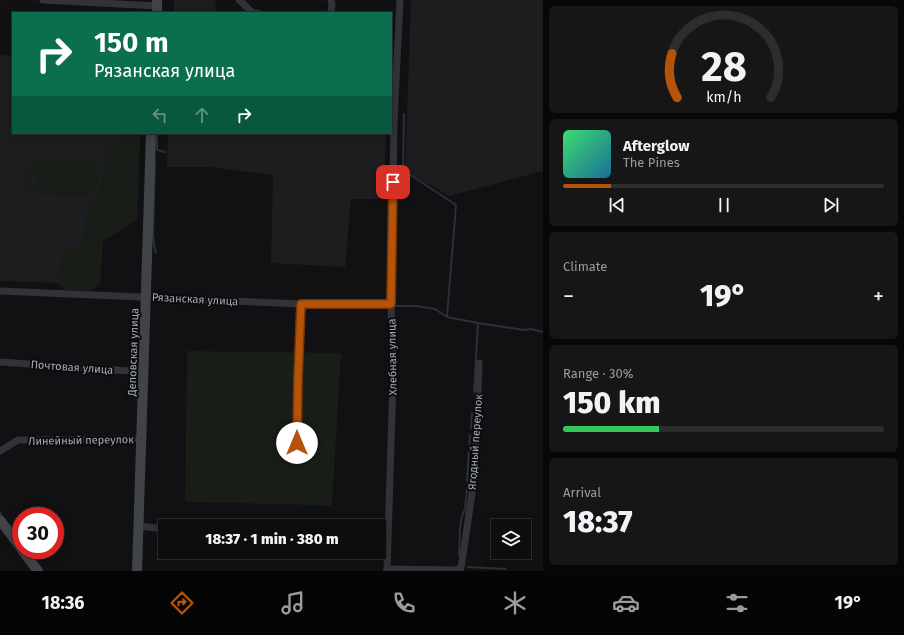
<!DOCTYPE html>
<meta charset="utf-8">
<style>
:root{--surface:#0d0d0e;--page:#161617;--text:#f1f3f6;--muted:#9a9c9e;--line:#2d2d2e;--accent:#b45309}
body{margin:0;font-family:"Fira Sans",sans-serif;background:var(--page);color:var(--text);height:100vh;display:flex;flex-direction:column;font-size:15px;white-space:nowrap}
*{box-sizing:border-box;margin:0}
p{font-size:13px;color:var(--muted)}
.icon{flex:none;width:22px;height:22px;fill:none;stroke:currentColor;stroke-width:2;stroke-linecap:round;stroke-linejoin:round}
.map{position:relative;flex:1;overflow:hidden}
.details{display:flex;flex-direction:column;gap:6px;padding:6px;background:#070708;width:361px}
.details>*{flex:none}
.banner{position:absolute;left:12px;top:12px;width:380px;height:122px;border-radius:0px;box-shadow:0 2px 10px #0003,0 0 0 1px var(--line);background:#0b6e4f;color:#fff;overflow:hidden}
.controls{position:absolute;left:491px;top:519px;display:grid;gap:8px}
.controls a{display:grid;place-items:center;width:40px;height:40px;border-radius:0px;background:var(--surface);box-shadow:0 2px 10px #0003,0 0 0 1px var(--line);font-size:20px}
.speed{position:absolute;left:12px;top:507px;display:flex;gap:8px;font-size:20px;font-weight:700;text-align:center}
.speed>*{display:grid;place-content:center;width:52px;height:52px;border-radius:50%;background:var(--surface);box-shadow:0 2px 10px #0003,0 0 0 1px var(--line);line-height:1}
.speed .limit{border:6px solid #d22;background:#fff;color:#111}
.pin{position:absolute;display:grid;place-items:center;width:34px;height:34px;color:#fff;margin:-17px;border-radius:8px;box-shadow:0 2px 6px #0006}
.me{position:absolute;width:44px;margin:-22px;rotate:0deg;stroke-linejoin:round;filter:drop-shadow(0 0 3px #0008)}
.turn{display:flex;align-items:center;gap:14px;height:84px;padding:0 16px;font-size:18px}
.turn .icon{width:52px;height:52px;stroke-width:2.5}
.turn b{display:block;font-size:28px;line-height:34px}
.lanes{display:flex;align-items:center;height:38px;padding:0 16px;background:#0003;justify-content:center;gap:20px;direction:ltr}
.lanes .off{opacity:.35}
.big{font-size:30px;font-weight:800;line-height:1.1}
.details .widget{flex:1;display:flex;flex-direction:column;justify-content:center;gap:6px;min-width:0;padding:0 14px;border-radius:6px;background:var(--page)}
.details .dial{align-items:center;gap:0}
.dial svg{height:104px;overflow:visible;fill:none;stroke:var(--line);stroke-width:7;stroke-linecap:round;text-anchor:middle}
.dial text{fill:var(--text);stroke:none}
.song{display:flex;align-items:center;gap:12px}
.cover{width:48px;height:48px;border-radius:6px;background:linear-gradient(135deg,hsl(140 70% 55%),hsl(200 70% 35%))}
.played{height:4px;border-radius:2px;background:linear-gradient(90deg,var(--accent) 15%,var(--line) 15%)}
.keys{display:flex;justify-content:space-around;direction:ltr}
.heat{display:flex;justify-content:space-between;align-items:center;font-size:22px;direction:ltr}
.charge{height:6px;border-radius:3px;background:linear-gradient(90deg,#34c759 30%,var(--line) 0)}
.trip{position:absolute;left:158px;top:519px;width:228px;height:40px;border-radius:0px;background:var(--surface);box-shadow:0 2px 10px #0003,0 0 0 1px var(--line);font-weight:800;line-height:40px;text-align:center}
.menu{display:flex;height:64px;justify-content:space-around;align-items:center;background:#050506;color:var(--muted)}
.menu .icon{width:28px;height:28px}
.menu .current{color:var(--accent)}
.menu b{font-size:18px;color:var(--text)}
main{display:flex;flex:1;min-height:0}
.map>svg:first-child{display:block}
.built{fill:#1d1d20}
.green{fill:#181d18;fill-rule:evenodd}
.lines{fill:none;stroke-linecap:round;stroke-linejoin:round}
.stream{stroke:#283136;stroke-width:2}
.street{stroke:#323338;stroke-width:7}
.secondary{stroke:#404348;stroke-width:10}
.route-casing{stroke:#753606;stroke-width:10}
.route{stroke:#b45309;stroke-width:7}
.labels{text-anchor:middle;stroke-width:4;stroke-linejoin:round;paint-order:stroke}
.street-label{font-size:11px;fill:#a3a9b4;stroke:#0c0c0e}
</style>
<main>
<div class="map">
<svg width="543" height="571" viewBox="0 0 543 571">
<rect width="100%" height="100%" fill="#111113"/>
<g class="built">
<polygon points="174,0 215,0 217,13 174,13"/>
<polygon points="411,0 543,0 543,171 449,196 405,171"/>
<polygon points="0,55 13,56 13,133 140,133 137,220 102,220 103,241 100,284 0,281"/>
<polygon points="168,133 386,133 384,199 351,199 345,267 271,263 273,175 209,167 167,167"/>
</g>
<g class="green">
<polygon points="124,133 140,133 137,220 103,241 100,284 92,291 66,290 57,283 63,250 84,242 87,204 98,200 106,149"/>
<path d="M31 162H98V167H93C101 180 99 190 84 196L38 195C29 192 23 185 26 174 27 169 31 167 31 162ZM37 167 38 168 36 190 32 188C29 179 30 173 37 167Z"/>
<polygon points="187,351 341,353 332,506 285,504 185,502"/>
</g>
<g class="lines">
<g class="stream">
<polyline points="404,114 403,170 456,205 447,317 478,323 524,330 531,329 543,332"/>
<polyline points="157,133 157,150 165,152"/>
<polyline points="155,161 153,234 154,245 156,253"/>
<polyline points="396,306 417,306 435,309 447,317"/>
<polyline points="474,392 478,323"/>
<polyline points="471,428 472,413"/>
<polyline points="467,481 470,435"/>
<polyline points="0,513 1,514"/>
<polyline points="459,555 460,527 462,516 465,509 467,489"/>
<polyline points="468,567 506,569"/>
</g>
<g class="street">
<polyline points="43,0 157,6"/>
<polyline points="239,0 253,13 258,13"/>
<polyline points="331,13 332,4 331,0"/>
<polyline points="0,291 301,304 391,304"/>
<polyline points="0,362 144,372"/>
<polyline points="297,443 298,379 301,304"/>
<polyline points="0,451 18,440 141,439"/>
<polyline points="139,526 165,529"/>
<polyline points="387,569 455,570 461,568 475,473 479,363"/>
<polyline points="387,571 393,380 391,304 394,121 400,0"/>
</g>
<g class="secondary">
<polyline points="157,13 157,0"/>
<polyline points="0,520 21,548"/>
<polyline points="22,550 38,571"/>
<polyline points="137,571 151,133"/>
</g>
</g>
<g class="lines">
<g class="route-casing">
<polyline id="route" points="297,443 298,379 301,304 391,304 393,182"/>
</g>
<use href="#route" class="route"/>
</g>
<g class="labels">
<g class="street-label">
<text transform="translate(195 299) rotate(3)" y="4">Рязанская улица</text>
<text transform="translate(133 352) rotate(-88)" y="4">Деповская улица</text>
<text transform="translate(392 357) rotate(-91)" y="4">Хлебная улица</text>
<text transform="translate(72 367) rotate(4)" y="4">Почтовая улица</text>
<text transform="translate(81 440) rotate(-1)" y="4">Линейный переулок</text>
<text transform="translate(475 442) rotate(-86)" y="4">Ягодный переулок</text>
</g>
</g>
</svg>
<div class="controls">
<a><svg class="icon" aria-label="layers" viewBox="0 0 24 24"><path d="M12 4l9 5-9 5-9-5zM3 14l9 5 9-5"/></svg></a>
</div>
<div class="speed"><div class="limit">30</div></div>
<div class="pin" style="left:393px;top:182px;background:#d93025"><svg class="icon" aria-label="arrive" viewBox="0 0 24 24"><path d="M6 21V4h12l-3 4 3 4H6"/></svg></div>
<svg class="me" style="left:297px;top:443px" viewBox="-20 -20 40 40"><circle r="19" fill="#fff"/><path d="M0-13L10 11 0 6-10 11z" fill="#b45309"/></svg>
<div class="trip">18:37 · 1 min · 380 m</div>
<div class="banner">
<div class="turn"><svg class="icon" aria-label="right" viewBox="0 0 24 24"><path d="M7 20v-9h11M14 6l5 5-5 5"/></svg><div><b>150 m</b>Рязанская улица</div></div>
<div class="lanes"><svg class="icon off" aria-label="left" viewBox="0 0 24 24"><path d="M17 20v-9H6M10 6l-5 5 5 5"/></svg><svg class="icon off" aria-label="ahead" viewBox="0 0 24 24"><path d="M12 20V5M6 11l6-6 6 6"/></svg><svg class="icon" aria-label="right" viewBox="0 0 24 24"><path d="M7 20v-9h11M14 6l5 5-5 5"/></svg></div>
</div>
</div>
<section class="details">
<div class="widget dial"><svg viewBox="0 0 100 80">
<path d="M14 69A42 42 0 1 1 86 69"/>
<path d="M14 69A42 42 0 0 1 10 35" stroke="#b45309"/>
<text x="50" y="56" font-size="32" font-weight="700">28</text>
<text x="50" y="72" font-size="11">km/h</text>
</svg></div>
<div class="widget">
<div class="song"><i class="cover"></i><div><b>Afterglow</b><p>The Pines</p></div></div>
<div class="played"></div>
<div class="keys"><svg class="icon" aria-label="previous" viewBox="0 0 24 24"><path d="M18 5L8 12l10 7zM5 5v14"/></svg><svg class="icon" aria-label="pause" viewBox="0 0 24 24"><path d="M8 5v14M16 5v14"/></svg><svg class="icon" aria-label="next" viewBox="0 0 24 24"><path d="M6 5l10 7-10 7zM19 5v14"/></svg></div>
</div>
<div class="widget"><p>Climate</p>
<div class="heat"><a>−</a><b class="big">19°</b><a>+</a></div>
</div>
<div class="widget"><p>Range · 30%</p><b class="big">150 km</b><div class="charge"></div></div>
<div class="widget"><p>Arrival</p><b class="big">18:37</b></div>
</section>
</main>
<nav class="menu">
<b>18:36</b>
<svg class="icon current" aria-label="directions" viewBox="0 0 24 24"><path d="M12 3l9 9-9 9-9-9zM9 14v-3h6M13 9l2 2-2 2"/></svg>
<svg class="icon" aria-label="music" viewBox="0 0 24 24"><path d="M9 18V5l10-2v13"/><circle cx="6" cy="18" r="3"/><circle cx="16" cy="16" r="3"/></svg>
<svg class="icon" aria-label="phone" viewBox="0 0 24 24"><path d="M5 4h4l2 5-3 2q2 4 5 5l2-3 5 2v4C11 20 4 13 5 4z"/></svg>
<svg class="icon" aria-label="climate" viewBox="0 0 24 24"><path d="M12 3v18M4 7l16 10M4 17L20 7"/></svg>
<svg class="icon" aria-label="car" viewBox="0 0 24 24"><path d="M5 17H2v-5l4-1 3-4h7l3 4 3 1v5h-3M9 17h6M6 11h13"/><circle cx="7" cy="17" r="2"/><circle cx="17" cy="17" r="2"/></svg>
<svg class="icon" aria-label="filters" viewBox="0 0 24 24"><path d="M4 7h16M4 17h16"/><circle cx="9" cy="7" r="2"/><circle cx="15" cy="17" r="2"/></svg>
<b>19°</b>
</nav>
